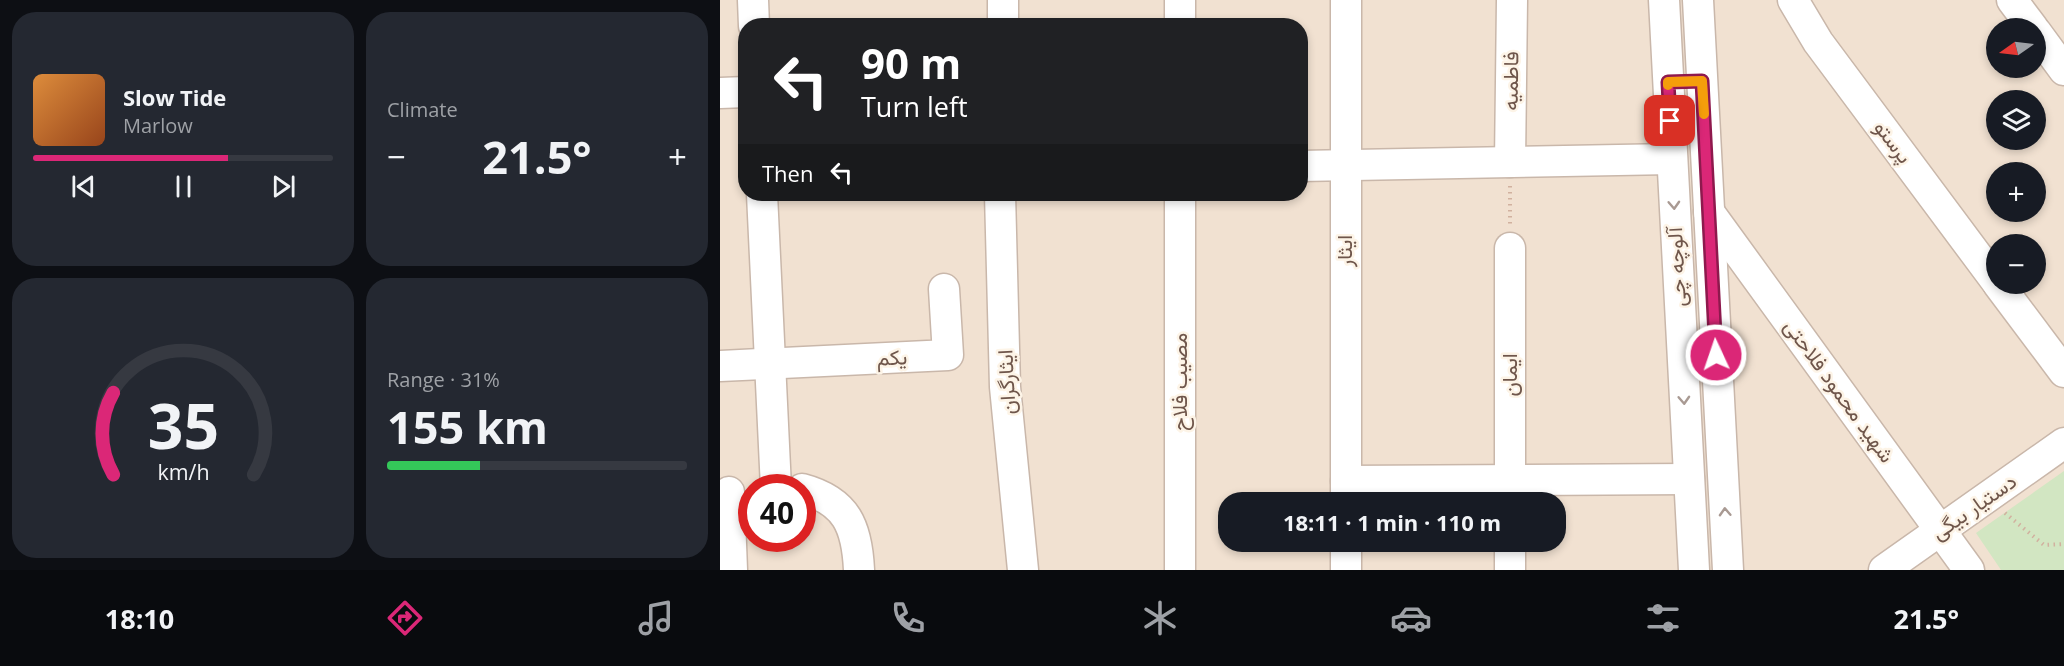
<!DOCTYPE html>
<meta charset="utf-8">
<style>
:root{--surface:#171b24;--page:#242831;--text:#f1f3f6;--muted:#9ea1a6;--line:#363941;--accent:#db2777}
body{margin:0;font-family:"Open Sans",Vazirmatn,sans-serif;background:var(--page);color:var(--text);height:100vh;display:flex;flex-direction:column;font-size:22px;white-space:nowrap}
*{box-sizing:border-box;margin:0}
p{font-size:20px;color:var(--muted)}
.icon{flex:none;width:33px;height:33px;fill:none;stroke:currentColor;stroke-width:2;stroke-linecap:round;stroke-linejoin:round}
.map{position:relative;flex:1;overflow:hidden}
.side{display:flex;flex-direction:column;gap:12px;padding:12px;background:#0d0f14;width:720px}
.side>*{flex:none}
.hud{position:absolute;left:18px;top:18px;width:570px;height:183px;border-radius:24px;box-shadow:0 3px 9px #0003;background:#202124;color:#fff;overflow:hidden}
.needle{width:39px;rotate:256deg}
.fabs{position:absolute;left:1266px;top:18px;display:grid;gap:12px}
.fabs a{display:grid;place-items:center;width:60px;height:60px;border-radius:50%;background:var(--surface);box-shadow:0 3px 9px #0003;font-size:30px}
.speed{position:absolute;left:18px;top:474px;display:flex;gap:12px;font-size:30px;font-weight:700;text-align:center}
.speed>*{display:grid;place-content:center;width:78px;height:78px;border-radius:50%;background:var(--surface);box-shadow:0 3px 9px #0003;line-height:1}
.speed .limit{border:9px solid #d22;background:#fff;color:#111}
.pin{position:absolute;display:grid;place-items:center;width:51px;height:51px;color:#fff;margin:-26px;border-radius:12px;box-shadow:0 3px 9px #0006}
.me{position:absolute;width:66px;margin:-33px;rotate:357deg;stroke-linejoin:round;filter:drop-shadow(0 0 4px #0008)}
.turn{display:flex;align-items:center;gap:21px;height:126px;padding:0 24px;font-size:27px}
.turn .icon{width:78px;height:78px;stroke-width:2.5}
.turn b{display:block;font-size:42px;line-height:51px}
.then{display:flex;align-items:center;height:57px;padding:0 24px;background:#0003;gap:12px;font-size:22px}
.big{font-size:45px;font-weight:700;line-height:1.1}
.side .tile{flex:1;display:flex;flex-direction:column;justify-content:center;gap:9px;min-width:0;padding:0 21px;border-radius:24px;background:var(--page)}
.side .dial{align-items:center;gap:0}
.dial svg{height:156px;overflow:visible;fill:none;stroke:var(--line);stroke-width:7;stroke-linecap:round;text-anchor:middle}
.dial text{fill:var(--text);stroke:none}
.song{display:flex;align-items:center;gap:18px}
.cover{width:72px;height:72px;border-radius:9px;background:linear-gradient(135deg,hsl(30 70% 55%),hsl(20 70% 35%))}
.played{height:6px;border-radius:3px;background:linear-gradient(90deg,var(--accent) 65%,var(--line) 65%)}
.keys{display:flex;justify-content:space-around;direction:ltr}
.heat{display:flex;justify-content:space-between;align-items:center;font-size:33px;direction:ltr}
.charge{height:9px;border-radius:4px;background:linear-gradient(90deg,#34c759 31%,var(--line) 0)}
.side .tiles{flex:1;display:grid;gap:12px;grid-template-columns:repeat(2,1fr)}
.trip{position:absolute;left:498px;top:492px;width:348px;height:60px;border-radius:24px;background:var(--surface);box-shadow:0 3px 9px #0003;font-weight:700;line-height:60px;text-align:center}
.dock{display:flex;height:96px;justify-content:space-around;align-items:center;background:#090b0e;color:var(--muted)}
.dock .icon{width:42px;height:42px}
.dock .on{color:var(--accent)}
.dock b{font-size:27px;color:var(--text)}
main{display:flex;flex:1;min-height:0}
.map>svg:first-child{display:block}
.residential{fill:#f1e1d1;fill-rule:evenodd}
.green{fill:#d2e6c2}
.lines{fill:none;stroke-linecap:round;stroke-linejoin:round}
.minor-casing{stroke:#c9b7aa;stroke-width:33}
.path{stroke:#d1b19f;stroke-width:4;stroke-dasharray:1.5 4.5;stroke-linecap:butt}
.minor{stroke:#fff;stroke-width:30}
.oneway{stroke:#a99a93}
.route-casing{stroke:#8e194d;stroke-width:15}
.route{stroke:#db2777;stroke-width:10}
.slow{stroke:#f59e0b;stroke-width:10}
.labels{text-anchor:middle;stroke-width:5;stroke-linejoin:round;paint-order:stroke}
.street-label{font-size:21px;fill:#6f564b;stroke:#fdf4e7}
</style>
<main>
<section class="side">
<div class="tiles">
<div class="tile">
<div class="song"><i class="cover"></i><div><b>Slow Tide</b><p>Marlow</p></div></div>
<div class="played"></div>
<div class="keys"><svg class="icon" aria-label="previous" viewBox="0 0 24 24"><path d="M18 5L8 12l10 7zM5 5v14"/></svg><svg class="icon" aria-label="pause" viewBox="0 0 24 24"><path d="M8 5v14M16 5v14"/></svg><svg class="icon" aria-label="next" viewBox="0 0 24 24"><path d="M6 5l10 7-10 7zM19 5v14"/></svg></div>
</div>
<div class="tile"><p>Climate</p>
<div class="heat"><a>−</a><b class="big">21.5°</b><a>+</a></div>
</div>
<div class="tile dial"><svg viewBox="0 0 100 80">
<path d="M14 69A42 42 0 1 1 86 69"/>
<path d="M14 69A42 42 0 0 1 14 27" stroke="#db2777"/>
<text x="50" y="56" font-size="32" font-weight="700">35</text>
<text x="50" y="72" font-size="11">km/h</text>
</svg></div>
<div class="tile"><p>Range · 31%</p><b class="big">155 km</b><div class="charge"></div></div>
</div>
</section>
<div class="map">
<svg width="1344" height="570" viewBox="0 0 1344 570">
<rect width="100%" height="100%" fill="#faefe2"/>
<path class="residential" d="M0 0H1344V570H0ZM26 26H580V194H26ZM1276 28H1316V68H1276ZM1276 100H1316V140H1276ZM1276 172H1316V212H1276ZM1276 244H1316V284H1276ZM32 488H82V538H32ZM508 502H836V542H508Z"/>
<polygon class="green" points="1344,471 1344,570 1281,570 1256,533"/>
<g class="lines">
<g class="minor-casing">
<g id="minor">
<polyline points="33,0 34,26"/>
<polyline points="944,0 974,570"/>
<polyline points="978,0 1008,570"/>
<polyline points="1073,0 1098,42 1276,281"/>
<polyline points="1292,0 1313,28"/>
<polyline points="283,26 283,0"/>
<polyline points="460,26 460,0"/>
<polyline points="1316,32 1344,70"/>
<polyline points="0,93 26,92"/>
<polyline points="790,162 792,0"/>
<polyline points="580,166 952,159"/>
<polyline points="42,194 56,488"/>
<polyline points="280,194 285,387 303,570"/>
<polyline points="989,212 1249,570"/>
<polyline points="790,248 790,502"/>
<polyline points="1278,284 1344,372"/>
<polyline points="0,366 228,355 224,289"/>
<polyline points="626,481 969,479"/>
<path d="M82 489C127 501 137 527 139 570"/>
<polyline points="9,492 12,570"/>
<polyline points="626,502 626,0"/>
<polyline points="626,542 626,570"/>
<polyline points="790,542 790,570"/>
<polyline points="460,570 460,194"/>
<polyline points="1164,570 1344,443"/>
</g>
</g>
<g class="path">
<polyline points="790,186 790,226"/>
<polyline points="1285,513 1324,545 1344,544"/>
</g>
<use href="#minor" class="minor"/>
</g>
<defs><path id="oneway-chevron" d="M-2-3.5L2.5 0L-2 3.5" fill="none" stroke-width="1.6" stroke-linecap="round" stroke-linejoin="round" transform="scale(1.5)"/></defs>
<g class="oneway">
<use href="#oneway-chevron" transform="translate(954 205) rotate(87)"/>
<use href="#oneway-chevron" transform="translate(964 400) rotate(87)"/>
<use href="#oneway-chevron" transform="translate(1005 512) rotate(-93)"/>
</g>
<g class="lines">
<g class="route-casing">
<polyline id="route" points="950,121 948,82 982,81 996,355"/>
</g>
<use href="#route" class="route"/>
<polyline class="slow" points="948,85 948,82 982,81 984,114"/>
</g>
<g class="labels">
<g class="street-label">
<text transform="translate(791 81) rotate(-89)" y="7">فاطمیه</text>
<text transform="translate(1173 142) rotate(53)" y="7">پرستو</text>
<text transform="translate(625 251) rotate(-90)" y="7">ایثار</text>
<text transform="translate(957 267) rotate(-93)" y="7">آلوچه چی</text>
<text transform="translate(172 358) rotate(-3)" y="7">یکم</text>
<text transform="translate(790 375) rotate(-90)" y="7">ایمان</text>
<text transform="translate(287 382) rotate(-93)" y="7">ایثارگران</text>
<text transform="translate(460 382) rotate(-90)" y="7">مصیب فلاح</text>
<text transform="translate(1119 391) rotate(54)" y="7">شهید محمود فلاحتی</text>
<text transform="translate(1254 507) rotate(-35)" y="7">دستیار بیگی</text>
</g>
</g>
</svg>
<div class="fabs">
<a><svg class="needle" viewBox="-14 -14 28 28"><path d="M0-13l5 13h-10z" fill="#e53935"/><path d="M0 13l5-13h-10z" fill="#9ea1a6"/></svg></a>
<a><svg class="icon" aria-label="layers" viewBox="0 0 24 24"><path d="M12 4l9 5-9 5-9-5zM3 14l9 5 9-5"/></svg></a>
<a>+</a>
<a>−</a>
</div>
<div class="speed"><div class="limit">40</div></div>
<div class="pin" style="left:950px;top:121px;background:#d93025"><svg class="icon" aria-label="arrive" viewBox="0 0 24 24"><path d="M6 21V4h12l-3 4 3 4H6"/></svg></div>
<svg class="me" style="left:996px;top:355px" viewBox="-20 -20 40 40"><circle r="17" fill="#db2777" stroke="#fff" stroke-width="3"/><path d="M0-11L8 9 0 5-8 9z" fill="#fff"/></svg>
<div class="trip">18:11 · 1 min · 110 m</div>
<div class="hud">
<div class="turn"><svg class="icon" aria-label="left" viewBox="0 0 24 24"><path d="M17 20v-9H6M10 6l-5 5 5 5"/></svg><div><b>90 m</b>Turn left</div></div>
<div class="then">Then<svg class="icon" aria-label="left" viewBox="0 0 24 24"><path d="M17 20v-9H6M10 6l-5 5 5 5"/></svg></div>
</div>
</div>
</main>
<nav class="dock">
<b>18:10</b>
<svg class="icon on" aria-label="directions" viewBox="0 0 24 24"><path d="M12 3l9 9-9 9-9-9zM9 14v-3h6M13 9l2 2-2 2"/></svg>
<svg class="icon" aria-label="music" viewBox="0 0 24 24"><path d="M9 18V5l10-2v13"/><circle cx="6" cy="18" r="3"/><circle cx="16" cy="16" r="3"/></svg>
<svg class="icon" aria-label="phone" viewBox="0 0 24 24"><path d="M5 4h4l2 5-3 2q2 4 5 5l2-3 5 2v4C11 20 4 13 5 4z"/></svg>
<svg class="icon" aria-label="climate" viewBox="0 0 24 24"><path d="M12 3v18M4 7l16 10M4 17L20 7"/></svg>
<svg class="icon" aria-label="car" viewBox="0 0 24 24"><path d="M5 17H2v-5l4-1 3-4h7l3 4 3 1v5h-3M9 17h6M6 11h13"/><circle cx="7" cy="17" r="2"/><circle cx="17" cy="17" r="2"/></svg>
<svg class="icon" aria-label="filters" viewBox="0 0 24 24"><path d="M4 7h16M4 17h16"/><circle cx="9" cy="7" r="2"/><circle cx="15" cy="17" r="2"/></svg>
<b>21.5°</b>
</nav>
